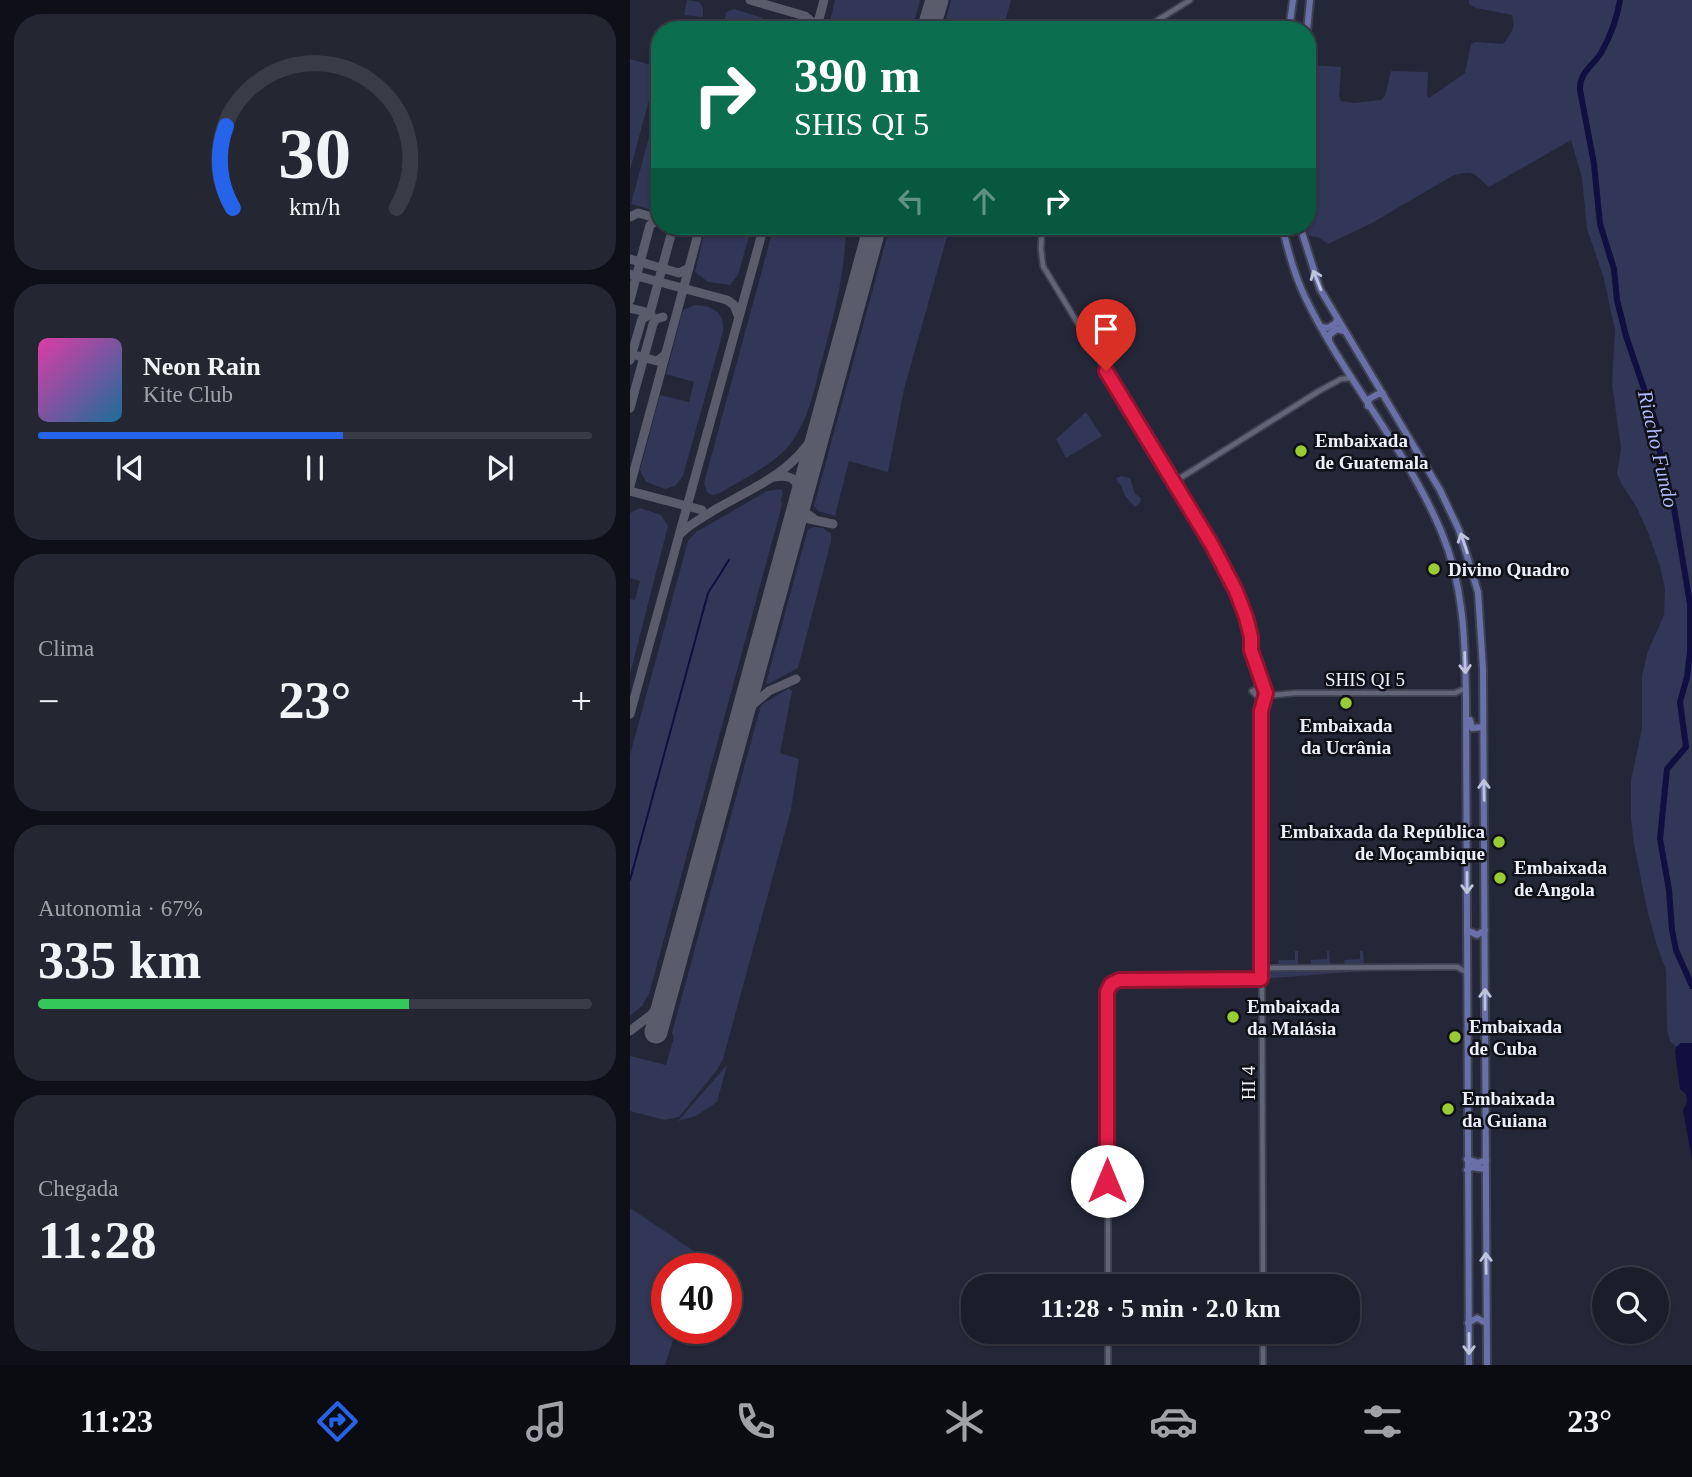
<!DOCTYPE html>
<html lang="pt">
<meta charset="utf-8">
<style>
:root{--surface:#1b1d2a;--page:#242632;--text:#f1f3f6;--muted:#a0a2a8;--line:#393b47;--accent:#2563eb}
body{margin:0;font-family:"Times New Roman",serif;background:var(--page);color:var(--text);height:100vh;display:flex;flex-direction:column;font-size:26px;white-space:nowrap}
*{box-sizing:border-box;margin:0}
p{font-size:23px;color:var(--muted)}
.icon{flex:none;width:38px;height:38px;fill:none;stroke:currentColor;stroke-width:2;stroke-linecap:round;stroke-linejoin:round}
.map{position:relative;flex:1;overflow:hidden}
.panel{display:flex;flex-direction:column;gap:14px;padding:14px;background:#0f1017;width:630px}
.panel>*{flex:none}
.banner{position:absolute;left:21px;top:21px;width:665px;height:214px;border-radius:28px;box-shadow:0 2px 5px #0004,0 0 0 2px var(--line);background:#0b6e4f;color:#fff;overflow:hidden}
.fabs{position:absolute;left:962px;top:1267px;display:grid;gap:14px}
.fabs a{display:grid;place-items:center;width:77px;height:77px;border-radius:50%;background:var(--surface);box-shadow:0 2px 5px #0004,0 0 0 2px var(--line);font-size:35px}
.speed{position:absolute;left:21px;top:1253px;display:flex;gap:14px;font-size:35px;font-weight:700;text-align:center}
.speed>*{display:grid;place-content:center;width:91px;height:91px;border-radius:50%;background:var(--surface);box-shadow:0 2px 5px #0004,0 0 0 2px var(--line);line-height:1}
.speed .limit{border:10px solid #d22;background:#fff;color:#111}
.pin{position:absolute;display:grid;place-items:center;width:60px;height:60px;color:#fff;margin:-72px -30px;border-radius:50% 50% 50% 0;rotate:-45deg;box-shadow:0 0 7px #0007}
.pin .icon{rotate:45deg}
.me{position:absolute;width:77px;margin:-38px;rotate:0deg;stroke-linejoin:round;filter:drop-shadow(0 0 5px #0008)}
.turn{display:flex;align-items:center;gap:24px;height:147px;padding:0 28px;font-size:32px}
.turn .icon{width:91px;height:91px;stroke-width:2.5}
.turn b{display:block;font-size:49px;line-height:60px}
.lanes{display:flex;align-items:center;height:66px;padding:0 28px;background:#0003;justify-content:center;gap:35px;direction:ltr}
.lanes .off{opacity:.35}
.big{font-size:52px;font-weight:600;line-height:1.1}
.panel .widget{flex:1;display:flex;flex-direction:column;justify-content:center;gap:10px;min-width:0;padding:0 24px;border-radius:28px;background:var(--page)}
.panel .dial{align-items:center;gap:0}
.dial svg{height:182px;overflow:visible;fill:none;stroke:var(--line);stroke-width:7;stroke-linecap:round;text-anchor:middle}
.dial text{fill:var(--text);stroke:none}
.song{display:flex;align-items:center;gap:21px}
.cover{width:84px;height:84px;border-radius:10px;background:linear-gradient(135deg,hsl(320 70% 55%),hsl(200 70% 35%))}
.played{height:7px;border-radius:4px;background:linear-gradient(90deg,var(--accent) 55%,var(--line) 55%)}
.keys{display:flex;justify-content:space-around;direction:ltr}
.heat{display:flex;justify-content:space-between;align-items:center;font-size:38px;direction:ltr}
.charge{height:10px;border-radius:5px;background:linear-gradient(90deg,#34c759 67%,var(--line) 0)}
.trip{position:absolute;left:331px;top:1274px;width:399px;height:70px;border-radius:28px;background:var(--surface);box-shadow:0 2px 5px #0004,0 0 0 2px var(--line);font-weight:600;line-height:70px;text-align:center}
.dock{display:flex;height:112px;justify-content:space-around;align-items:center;background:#0b0c11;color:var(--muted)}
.dock .icon{width:49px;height:49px}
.dock .on{color:var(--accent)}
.dock b{font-size:32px;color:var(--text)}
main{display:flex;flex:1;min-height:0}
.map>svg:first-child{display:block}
.green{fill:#323657}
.water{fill:#100f40}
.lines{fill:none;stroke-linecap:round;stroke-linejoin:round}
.stream{stroke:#100f40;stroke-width:2}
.river{stroke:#100f40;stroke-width:6}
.taxiway{stroke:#5a5c6c;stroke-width:9}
.runway{stroke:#5a5c6c;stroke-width:23}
.minor-casing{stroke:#3e414f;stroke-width:8}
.major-casing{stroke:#3e414f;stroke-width:10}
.minor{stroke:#616578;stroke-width:4.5}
.major{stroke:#6970a9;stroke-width:6}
.oneway{stroke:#bfc3de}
.route-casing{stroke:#92132f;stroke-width:18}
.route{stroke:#e11d48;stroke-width:12}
.poi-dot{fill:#99cb35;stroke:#0f1018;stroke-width:2.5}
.labels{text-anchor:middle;stroke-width:5;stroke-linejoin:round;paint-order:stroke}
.poi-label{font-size:19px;font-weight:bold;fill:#edeffb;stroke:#0f1018;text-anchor:start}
.street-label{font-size:19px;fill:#edeffb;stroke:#0f1018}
.water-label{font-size:21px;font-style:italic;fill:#afbafe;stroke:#0f1018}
</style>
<main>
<section class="panel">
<div class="widget dial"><svg viewBox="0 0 100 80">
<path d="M14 69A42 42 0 1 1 86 69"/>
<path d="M14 69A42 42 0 0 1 11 33" stroke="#2563eb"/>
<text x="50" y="56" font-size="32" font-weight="700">30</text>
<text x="50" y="72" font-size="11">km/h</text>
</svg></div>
<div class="widget">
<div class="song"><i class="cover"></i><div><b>Neon Rain</b><p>Kite Club</p></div></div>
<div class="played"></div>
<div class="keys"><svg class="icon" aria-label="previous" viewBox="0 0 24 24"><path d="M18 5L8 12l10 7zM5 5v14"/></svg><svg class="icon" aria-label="pause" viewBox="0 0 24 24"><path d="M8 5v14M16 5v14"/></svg><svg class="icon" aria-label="next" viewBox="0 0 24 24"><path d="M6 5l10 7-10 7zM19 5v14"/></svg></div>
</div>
<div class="widget"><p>Clima</p>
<div class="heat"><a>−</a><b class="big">23°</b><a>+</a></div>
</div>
<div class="widget"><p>Autonomia · 67%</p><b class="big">335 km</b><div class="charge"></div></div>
<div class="widget"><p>Chegada</p><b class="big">11:28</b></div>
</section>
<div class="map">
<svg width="1062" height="1365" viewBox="0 0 1062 1365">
<rect width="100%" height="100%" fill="#242738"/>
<g class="green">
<polygon points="57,0 69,2 73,8 73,17 54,15"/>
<polygon points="205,0 290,0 282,30 198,30"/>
<polygon points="321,0 381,0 373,30 313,30"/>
<path d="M839 0H1062V1043H1051L1046 1047 1040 1041 1037 1030 1036 970 1027 946 1017 909 1004 844 1001 819V780L1012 729V676L1018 651 1034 615 1035 589 1030 566 1017 530 1006 506 992 485 987 474 991 448 982 384 985 330 974 279 957 229 952 178 941 140 859 187C844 174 844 169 822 176L742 223 698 244 688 237 679 236 676 226 678 68 681 65 711 67 709 96 711 101 723 103 751 100 755 96 761 71 796 72H798L797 95 799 98 835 73 841 44 846 42 873 44C881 34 886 28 882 15L846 8 839 4Z"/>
<polygon points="104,9 130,17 133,19 124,29 94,22 96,12"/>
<polygon points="0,59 28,67 0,170"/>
<polygon points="30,96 30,212 1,204"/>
<polygon points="76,226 122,226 108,275 100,285 78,282 65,272"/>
<path d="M144 226H216C215 275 204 316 191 363 184 391 178 421 161 443 143 466 114 478 90 493L82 495 77 492 74 483Z"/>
<polygon points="260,226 320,226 274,389 258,472 219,461 205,516 188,511 184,506"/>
<path d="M65 305C83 306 95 312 93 332L53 476 45 486 35 489 16 482 10 470 30 395 59 402 64 382 36 374 53 310Z"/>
<polygon points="456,412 472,436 436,458 426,439"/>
<polygon points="491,476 500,478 505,494 511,498 510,503 505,507 495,496 491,485 488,483 486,478"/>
<polygon points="151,489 153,493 151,499 152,505 19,994 12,1006 0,1016 0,755 58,541 66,532 137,491"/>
<polygon points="10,508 31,515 38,526 0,674 0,599 5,600 10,581 0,578 0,513"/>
<polygon points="184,527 193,528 201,534 201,541 168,668 138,684 136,683 178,529"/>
<polygon points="159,688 162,691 150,753 169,759 161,810 93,1059 87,1070 49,1117 35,1120 0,1111 0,1056 36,1065 44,1037 42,1033 131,705"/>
<polygon points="665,951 668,951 668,965 681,965 681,960 697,959 697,951 699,951 700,965 715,964 714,960 730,959 730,951 733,951 734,964 836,963 631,979 631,966 648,965 649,960 665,960"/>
<polygon points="97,1065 87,1102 66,1116 48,1121"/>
<polygon points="0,1208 70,1255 66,1269 37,1269 37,1328 47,1328 35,1365 0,1365"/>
</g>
<polygon class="water" points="1051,1043 1062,1043 1062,1160 1053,1110 1057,1102 1056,1094 1050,1089 1045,1052 1046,1047"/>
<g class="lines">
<polyline class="stream" points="0,880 78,593 99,560"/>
<path class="river" d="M990 0C987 18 980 37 971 53 963 66 949 72 950 90L964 164 970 224 984 269 987 300 996 336 1027 427 1028 444 1044 508 1060 604V652L1057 677 1050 702 1056 747 1037 769 1030 839 1039 890 1042 930 1046 950 1062 986"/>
<g class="taxiway">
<polyline points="120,0 175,16 182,22 184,30"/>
<polyline points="186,30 194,0"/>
<polyline points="0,217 8,213 30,219"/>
<polyline points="234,226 236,248 234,269"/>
<polyline points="0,259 49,273 59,268"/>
<polyline points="0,274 97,300 104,305 108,315"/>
<polyline points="0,300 20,225 30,219"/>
<polyline points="0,308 20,313"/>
<polyline points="20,313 42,231 47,226"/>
<polyline points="8,356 27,361 35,355"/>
<polyline points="0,360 12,319 21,314"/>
<polyline points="0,408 23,324 26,319 33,317"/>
<path d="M144 477C175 472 166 494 174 512L183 518"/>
<polyline points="0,486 67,238 65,230 56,226"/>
<polyline points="0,491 72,510"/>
<polyline points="163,529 168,522 175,518 203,524"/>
<path d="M50 534C61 523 74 517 86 509 134 482 172 468 195 415"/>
<polyline points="114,712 139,691 166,679"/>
<polyline points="0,714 134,226"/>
<polyline points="0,1031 22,1014 36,995"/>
</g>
<g class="runway">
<polyline points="298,30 307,0"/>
<polyline points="26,1032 245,226"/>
</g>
<g class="minor-casing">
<g id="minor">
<polyline points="512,30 560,0"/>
<path d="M412 226 411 249 413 266 582 545C598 573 616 604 621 636 624 653 625 672 628 690"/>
<polyline points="544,482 689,391 711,379 722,378"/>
<polyline points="627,671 633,689"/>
<polygon points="631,689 636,694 634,698 630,699 622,691"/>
<polyline points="635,696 665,693 825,693 836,688"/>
<polyline points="628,699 631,711 633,1286"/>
<polyline points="631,968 803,967 827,967 836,972"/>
<polyline points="478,1286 478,988 489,980 631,979"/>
<polyline points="478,1332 478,1365"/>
<polyline points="633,1332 633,1365"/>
</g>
</g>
<g class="major-casing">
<g id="major">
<polyline points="659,30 663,0"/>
<polyline points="677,31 680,0"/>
<path d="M652 226C658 250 664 274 675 297 714 378 776 448 811 531 834 585 835 641 836 698L839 1365"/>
<polyline points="670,226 690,289 810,490 829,530 848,592 853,669 857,1365"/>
<polyline points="691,327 698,328 706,323 707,318"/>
<polyline points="699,341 699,335 707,329 714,331"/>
<polyline points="738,406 739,399 748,394 753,394"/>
<polyline points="840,720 842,728 853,727"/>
<polyline points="837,930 847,935 855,930"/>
<polyline points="837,1159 848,1163 856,1160"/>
<polyline points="837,1170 842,1167 855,1169"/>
<polyline points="838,1323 847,1318 856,1323"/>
</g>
</g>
<use href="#minor" class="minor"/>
<use href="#major" class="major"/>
</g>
<defs><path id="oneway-shaft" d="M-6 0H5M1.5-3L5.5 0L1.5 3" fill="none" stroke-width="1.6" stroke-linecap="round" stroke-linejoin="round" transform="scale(1.75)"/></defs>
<g class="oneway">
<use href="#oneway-shaft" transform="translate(687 280) rotate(-112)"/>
<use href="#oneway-shaft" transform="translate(834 543) rotate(-109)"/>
<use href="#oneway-shaft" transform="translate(835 663) rotate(88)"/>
<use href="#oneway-shaft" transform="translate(854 790) rotate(-91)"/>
<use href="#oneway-shaft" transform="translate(837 883) rotate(90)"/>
<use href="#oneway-shaft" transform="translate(855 999) rotate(-90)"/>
<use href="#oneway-shaft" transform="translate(856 1263) rotate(-91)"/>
<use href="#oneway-shaft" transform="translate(839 1344) rotate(90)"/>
</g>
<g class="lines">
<g class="route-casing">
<polyline id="route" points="476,371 582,545 606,591 616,617 621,637 621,650 636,693 631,711 631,979 489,980 481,984 477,992 477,1181"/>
</g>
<use href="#route" class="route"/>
</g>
<g class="poi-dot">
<circle cx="671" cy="451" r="7"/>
<circle cx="804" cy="569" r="7"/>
<circle cx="716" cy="703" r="7"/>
<circle cx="869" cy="842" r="7"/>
<circle cx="870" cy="878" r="7"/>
<circle cx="603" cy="1017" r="7"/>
<circle cx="825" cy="1037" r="7"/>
<circle cx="818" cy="1109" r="7"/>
</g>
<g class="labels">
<g class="poi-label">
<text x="685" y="447">Embaixada<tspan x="685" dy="22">de Guatemala</tspan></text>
<text x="818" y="576">Divino Quadro</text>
<text x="716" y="732" text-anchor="middle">Embaixada<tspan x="716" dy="22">da Ucrânia</tspan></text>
<text x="855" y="838" text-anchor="end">Embaixada da República<tspan x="855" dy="22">de Moçambique</tspan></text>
<text x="884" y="874">Embaixada<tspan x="884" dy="22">de Angola</tspan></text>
<text x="617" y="1013">Embaixada<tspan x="617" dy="22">da Malásia</tspan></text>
<text x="839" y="1033">Embaixada<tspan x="839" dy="22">de Cuba</tspan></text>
<text x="832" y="1105">Embaixada<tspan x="832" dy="22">da Guiana</tspan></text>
</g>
<g class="street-label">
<text x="735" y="686">SHIS QI 5</text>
<text transform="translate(618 1083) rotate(-90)" y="7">HI 4</text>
</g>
<g class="water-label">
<text transform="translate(1028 449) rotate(77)" y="7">Riacho Fundo</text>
</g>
</g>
</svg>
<div class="fabs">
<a><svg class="icon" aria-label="search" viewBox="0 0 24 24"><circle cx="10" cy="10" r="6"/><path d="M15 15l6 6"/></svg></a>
</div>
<div class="speed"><div class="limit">40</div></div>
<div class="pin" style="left:476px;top:371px;background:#d93025"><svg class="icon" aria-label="arrive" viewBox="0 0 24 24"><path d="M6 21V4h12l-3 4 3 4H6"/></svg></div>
<svg class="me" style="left:477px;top:1181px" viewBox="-20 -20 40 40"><circle r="19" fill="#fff"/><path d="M0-13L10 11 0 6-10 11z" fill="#e11d48"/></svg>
<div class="trip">11:28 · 5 min · 2.0 km</div>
<div class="banner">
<div class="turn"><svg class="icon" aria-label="right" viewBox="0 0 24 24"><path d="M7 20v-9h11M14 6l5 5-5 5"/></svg><div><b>390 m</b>SHIS QI 5</div></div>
<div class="lanes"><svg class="icon off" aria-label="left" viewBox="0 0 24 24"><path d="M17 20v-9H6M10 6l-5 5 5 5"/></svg><svg class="icon off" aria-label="ahead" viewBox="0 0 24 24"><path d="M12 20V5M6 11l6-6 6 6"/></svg><svg class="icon" aria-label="right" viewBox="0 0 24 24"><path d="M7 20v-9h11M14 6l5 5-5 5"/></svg></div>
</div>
</div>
</main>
<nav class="dock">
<b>11:23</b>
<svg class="icon on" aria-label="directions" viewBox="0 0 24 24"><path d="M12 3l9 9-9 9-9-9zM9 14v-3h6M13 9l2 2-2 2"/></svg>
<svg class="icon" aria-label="music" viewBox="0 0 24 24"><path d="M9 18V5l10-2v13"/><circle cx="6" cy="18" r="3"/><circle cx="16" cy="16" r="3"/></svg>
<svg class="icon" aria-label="phone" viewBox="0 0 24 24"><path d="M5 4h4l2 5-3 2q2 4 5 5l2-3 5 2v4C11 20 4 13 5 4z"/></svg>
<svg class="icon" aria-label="climate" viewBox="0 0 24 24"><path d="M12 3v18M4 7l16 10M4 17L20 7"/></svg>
<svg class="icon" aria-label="car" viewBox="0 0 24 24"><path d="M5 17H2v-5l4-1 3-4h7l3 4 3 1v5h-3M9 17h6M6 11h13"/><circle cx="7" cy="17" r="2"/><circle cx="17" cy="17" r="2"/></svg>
<svg class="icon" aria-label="filters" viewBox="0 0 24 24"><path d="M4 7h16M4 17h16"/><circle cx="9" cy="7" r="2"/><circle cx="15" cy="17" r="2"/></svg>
<b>23°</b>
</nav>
